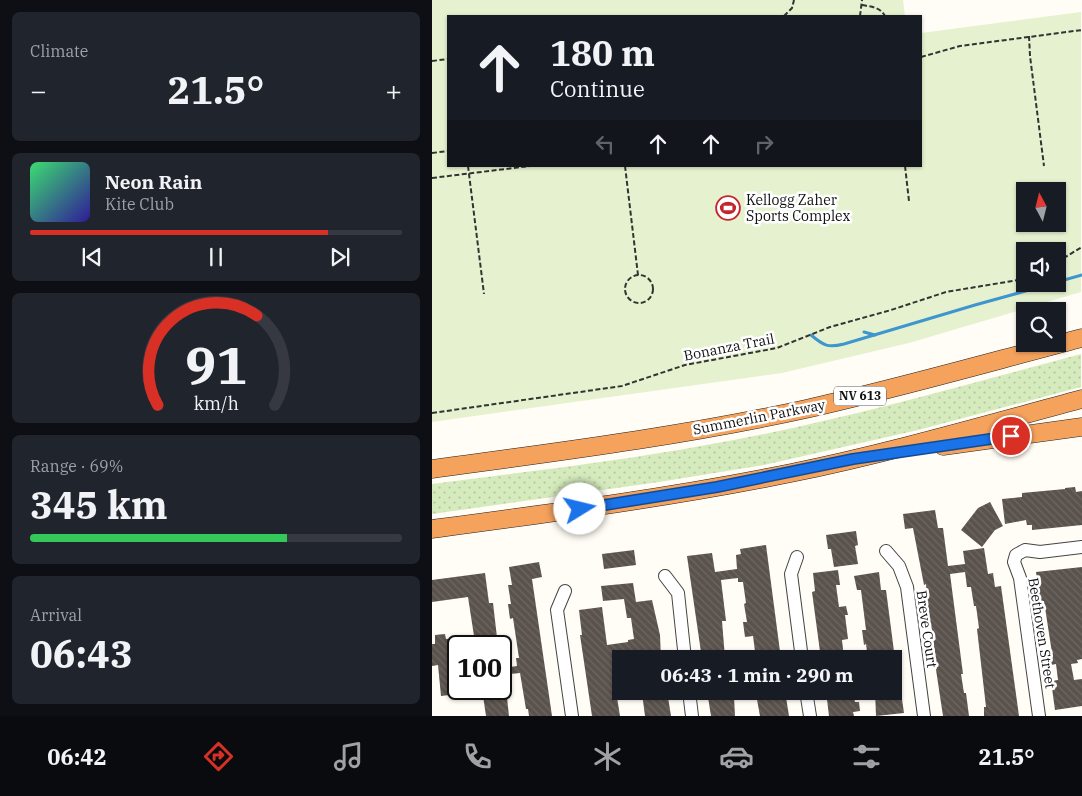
<!DOCTYPE html>
<meta charset="utf-8">
<style>
:root{--surface:#171b24;--page:#20242c;--text:#f1f3f6;--muted:#9ea1a6;--line:#363941;--accent:#d93025}
body{margin:0;font-family:"IBM Plex Serif",serif;background:var(--page);color:var(--text);height:100vh;display:flex;flex-direction:column;font-size:19px;white-space:nowrap}
*{box-sizing:border-box;margin:0}
p{font-size:16px;color:var(--muted)}
.icon{flex:none;width:28px;height:28px;fill:none;stroke:currentColor;stroke-width:2;stroke-linecap:round;stroke-linejoin:round}
.map{position:relative;flex:1;overflow:hidden}
.details{display:flex;flex-direction:column;gap:12px;padding:12px;background:#0d0f14;width:432px}
.details>*{flex:none}
.top-card{position:absolute;left:15px;top:15px;width:475px;height:152px;border-radius:0px;box-shadow:0 1px 4px #0004;background:#171b24;color:var(--text);overflow:hidden}
.needle{width:32px;rotate:353deg}
.fabs{position:absolute;left:584px;top:182px;display:grid;gap:10px}
.fabs a{display:grid;place-items:center;width:50px;height:50px;border-radius:0px;background:var(--surface);box-shadow:0 1px 4px #0004;font-size:25px}
.speed{position:absolute;left:15px;top:635px;display:flex;gap:10px;font-size:25px;font-weight:700;text-align:center}
.speed>*{display:grid;place-content:center;width:65px;height:65px;border-radius:50%;background:var(--surface);box-shadow:0 1px 4px #0004;line-height:1}
.speed .limit{border:2px solid #111;border-radius:8px;background:#fff;color:#111}
.pin{position:absolute;display:grid;place-items:center;width:42px;height:42px;color:#fff;margin:-21px;border:2px solid #fff;border-radius:50%;box-shadow:0 1px 5px #0007}
.me{position:absolute;width:55px;margin:-28px;rotate:81deg;stroke-linejoin:round;filter:drop-shadow(0 0 4px #0008)}
.turn{display:flex;align-items:center;gap:18px;height:105px;padding:0 20px;font-size:22px}
.turn .icon{width:65px;height:65px;stroke-width:2.5}
.turn b{display:block;font-size:35px;line-height:42px}
.lanes{display:flex;align-items:center;height:48px;padding:0 20px;background:#0003;justify-content:center;gap:25px;direction:ltr}
.lanes .off{opacity:.35}
.big{font-size:38px;font-weight:700;line-height:1.1}
.details .widget{flex:1;display:flex;flex-direction:column;justify-content:center;gap:8px;min-width:0;padding:0 18px;border-radius:8px;background:var(--page)}
.details .dial{align-items:center;gap:0}
.dial svg{height:130px;overflow:visible;fill:none;stroke:var(--line);stroke-width:7;stroke-linecap:round;text-anchor:middle}
.dial text{fill:var(--text);stroke:none}
.song{display:flex;align-items:center;gap:15px}
.cover{width:60px;height:60px;border-radius:8px;background:linear-gradient(135deg,hsl(140 70% 55%),hsl(250 70% 35%))}
.played{height:5px;border-radius:2px;background:linear-gradient(90deg,var(--accent) 80%,var(--line) 80%)}
.keys{display:flex;justify-content:space-around;direction:ltr}
.heat{display:flex;justify-content:space-between;align-items:center;font-size:28px;direction:ltr}
.charge{height:8px;border-radius:4px;background:linear-gradient(90deg,#34c759 69%,var(--line) 0)}
.trip{position:absolute;left:180px;top:650px;width:290px;height:50px;border-radius:0px;background:var(--surface);box-shadow:0 1px 4px #0004;font-weight:700;line-height:50px;text-align:center}
.tab-bar{display:flex;height:80px;justify-content:space-around;align-items:center;background:#090b0e;color:var(--muted)}
.tab-bar .icon{width:35px;height:35px}
.tab-bar .active{color:var(--accent)}
.tab-bar b{font-size:22px;color:var(--text)}
main{display:flex;flex:1;min-height:0}
.map>svg:first-child{display:block}
.grass{fill:url(#grass-dots)}
.pitch{fill:#e6f2cf;fill-rule:evenodd}
.lines{fill:none;stroke-linecap:round;stroke-linejoin:round}
.stream{stroke:#3f96cf;stroke-width:3}
.building{fill:url(#building-back-hatch)}
.minor-casing{stroke:#444;stroke-width:14}
.highway-casing{stroke:#222;stroke-width:19}
.path{stroke:#333;stroke-width:2;stroke-dasharray:5 2.5;stroke-linecap:butt}
.minor{stroke:#fff;stroke-width:12}
.highway{stroke:#f5a25d;stroke-width:18}
.route-casing{stroke:#114b97;stroke-width:12}
.route{stroke:#1a73e8;stroke-width:9}
.labels{text-anchor:middle;stroke-width:5;stroke-linejoin:round;paint-order:stroke}
.shield{fill:#fff;stroke:#585858;stroke-width:1}
.shield-label{font-size:12px;font-weight:bold;fill:#111}
.poi-label{font-size:14px;fill:#111;stroke:#fff;text-anchor:start}
.street-label{font-size:14px;fill:#111;stroke:#fff}
</style>
<main>
<section class="details">
<div class="widget"><p>Climate</p>
<div class="heat"><a>−</a><b class="big">21.5°</b><a>+</a></div>
</div>
<div class="widget">
<div class="song"><i class="cover"></i><div><b>Neon Rain</b><p>Kite Club</p></div></div>
<div class="played"></div>
<div class="keys"><svg class="icon" aria-label="previous" viewBox="0 0 24 24"><path d="M18 5L8 12l10 7zM5 5v14"/></svg><svg class="icon" aria-label="pause" viewBox="0 0 24 24"><path d="M8 5v14M16 5v14"/></svg><svg class="icon" aria-label="next" viewBox="0 0 24 24"><path d="M6 5l10 7-10 7zM19 5v14"/></svg></div>
</div>
<div class="widget dial"><svg viewBox="0 0 100 80">
<path d="M14 69A42 42 0 1 1 86 69"/>
<path d="M14 69A42 42 0 0 1 75 14" stroke="#d93025"/>
<text x="50" y="56" font-size="32" font-weight="700">91</text>
<text x="50" y="72" font-size="11">km/h</text>
</svg></div>
<div class="widget"><p>Range · 69%</p><b class="big">345 km</b><div class="charge"></div></div>
<div class="widget"><p>Arrival</p><b class="big">06:43</b></div>
</section>
<div class="map">
<svg width="650" height="716" viewBox="0 0 650 716">
<defs>
<pattern id="grass-dots" width="8" height="8" patternUnits="userSpaceOnUse" patternTransform="scale(1.25)"><rect width="8" height="8" fill="#d5ebbd"/><path d="M2 2h.1M6 6h.1" fill="none" stroke="#b6c8a1" stroke-width="1.8" stroke-linecap="round"/></pattern>
<pattern id="building-back-hatch" width="6" height="6" patternUnits="userSpaceOnUse" patternTransform="scale(1.25)"><rect width="6" height="6" fill="#5a524d"/><path d="M-1 5l2 2M0 0l6 6M5-1l2 2" fill="none" stroke="#6d6662"/></pattern>
</defs>
<rect width="100%" height="100%" fill="#fffdf5"/>
<path class="grass" d="M649 354V387L486 430 332 465 227 482 0 514V484C91 472 183 462 274 445 401 423 525 387 649 354Z"/>
<path class="pitch" d="M0 0H471L473 16H16V166H489V33L649 12V292L477 343 350 373 0 422ZM592 191H625V224H592ZM592 251H625V284H592Z"/>
<g class="lines">
<g class="stream">
<polyline points="625,282 650,275"/>
<polyline points="432,332 443,335"/>
<path d="M379 335C392 346 396 348 412 344L543 305 619 284"/>
</g>
</g>
<g class="building">
<polygon points="643,487 644,492 650,491 650,525 600,530 600,525 595,525 594,520 573,524 570,499 590,497 590,493 633,489 633,488"/>
<polygon points="558,502 571,526 563,530 550,547 529,530 546,508"/>
<polygon points="503,510 506,528 511,528 516,566 533,564 531,551 552,548 556,574 561,573 563,587 569,586 587,716 552,716 552,707 554,707 545,629 547,628 544,606 542,606 539,587 535,587 533,572 518,574 531,674 529,674 532,693 534,693 537,716 511,716 503,663 504,662 501,638 499,623 497,623 494,584 492,585 481,528 473,529 471,514"/>
<polygon points="424,531 426,545 423,546 426,564 402,567 399,549 396,549 394,535"/>
<polygon points="334,545 349,659 324,659 321,636 313,637 311,622 315,622 312,604 314,603 311,582 306,582 306,578 289,580 294,621 290,621 293,658 270,659 255,556 280,553 283,572 305,569 304,555 309,554 308,549"/>
<polygon points="202,550 204,565 172,569 170,554"/>
<polygon points="107,562 110,577 100,579 120,716 97,716 96,709 94,709 88,673 69,675 69,668 85,666 84,658 87,658 81,618 78,619 76,604 79,604 76,585 80,585 77,567"/>
<polygon points="650,567 650,659 645,660 646,663 639,664 642,680 650,679 650,706 623,710 619,681 626,680 624,664 619,665 618,653 620,653 612,601 608,602 604,572"/>
<polygon points="406,570 408,585 404,585 407,607 414,606 416,615 413,615 416,639 410,640 412,658 389,659 380,592 383,591 381,573"/>
<polygon points="447,572 449,590 454,590 463,659 436,659 434,644 432,645 430,630 434,630 429,590 425,590 422,576"/>
<polygon points="53,573 57,603 61,603 66,646 26,646 26,694 9,696 6,665 0,666 0,644 3,644 3,635 13,634 14,639 42,636 36,597 0,602 0,580"/>
<polygon points="201,583 204,602 220,600 228,635 229,659 205,659 204,654 183,657 185,679 182,679 188,716 160,716 148,635 150,635 147,610 170,607 175,645 196,642 196,640 202,639 199,618 195,618 192,599 171,601 169,586"/>
<polygon points="461,671 466,671 472,713 444,716 443,691 461,691"/>
<polygon points="50,689 74,689 77,716 54,716"/>
<polygon points="226,691 235,691 239,716 213,716 210,693"/>
<polygon points="275,691 298,691 299,698 302,697 303,716 279,716"/>
<polygon points="346,691 353,691 357,716 328,716 324,694"/>
<polygon points="394,691 416,691 417,697 422,697 423,702 427,702 428,711 421,712 422,716 397,716"/>
</g>
<g class="lines">
<g class="minor-casing">
<g id="minor">
<polyline points="454,551 467,566 475,587 492,716"/>
<polyline points="365,557 359,574 370,659"/>
<polyline points="233,576 246,593 253,659"/>
<polyline points="133,591 125,610 140,716"/>
<polyline points="257,691 260,716"/>
<polyline points="374,691 378,716"/>
<polyline points="607,716 588,578 582,562 584,555 593,550 608,552 650,547"/>
</g>
</g>
<g class="highway-casing">
<g id="highway">
<polyline points="511,446 650,427"/>
<path d="M0 469C125 452 251 436 374 409 467 388 558 362 650 338"/>
<path d="M0 529C120 513 241 497 359 473 457 453 553 425 650 399"/>
</g>
</g>
<g class="path">
<path d="M430 5C440 7 448 7 453 16"/>
<polyline points="352,16 360,8 362,0"/>
<polyline points="428,16 430,0"/>
<polyline points="597,36 598,56 612,166"/>
<polyline points="489,57 528,46 650,30"/>
<polyline points="0,61 16,59"/>
<polyline points="0,153 16,151"/>
<polyline points="36,166 52,294"/>
<polyline points="193,166 206,275"/>
<polyline points="473,166 477,201"/>
<polyline points="0,178 98,166"/>
<polyline points="625,262 650,247"/>
<circle cx="207" cy="289" r="14"/>
<polyline points="0,413 190,386 253,365 345,348 398,327 459,310 514,292 592,279"/>
</g>
<use href="#minor" class="minor"/>
<use href="#highway" class="highway"/>
</g>
<g class="lines">
<g class="route-casing">
<polyline id="route" points="148,509 285,487 421,459 579,436"/>
</g>
<use href="#route" class="route"/>
</g>
<defs>
<g id="stadium-ring" transform="scale(1.25)"><circle r="9.5" fill="#fff" stroke="#c4262e" stroke-width="1.5"/><path d="M0-5a6.5 5 0 1 0 0 10a6.5 5 0 1 0 0-10ZM-3.5-1.8h7v3.6h-7Z" fill="#c4262e"/></g>
</defs>
<g fill-rule="evenodd">
<use href="#stadium-ring" x="296" y="208"/>
</g>
<g class="labels">
<rect class="shield" x="402" y="386.5" width="52" height="19" rx="4"/>
<g class="shield-label">
<text x="428" y="400">NV 613</text>
</g>
<g class="poi-label">
<text x="314" y="205">Kellogg Zaher<tspan x="314" dy="16">Sports Complex</tspan></text>
</g>
<g class="street-label">
<text transform="translate(297 347) rotate(-11)" y="5">Bonanza Trail</text>
<text transform="translate(327 417) rotate(-11)" y="5">Summerlin Parkway</text>
<text transform="translate(495 629) rotate(82)" y="5">Breve Court</text>
<text transform="translate(610 633) rotate(81)" y="5">Beethoven Street</text>
</g>
</g>
</svg>
<div class="fabs">
<a><svg class="needle" viewBox="-14 -14 28 28"><path d="M0-13l5 13h-10z" fill="#e53935"/><path d="M0 13l5-13h-10z" fill="#9ea1a6"/></svg></a>
<a><svg class="icon" aria-label="sound" viewBox="0 0 24 24"><path d="M4 9h4l5-4v14l-5-4H4zM17 9q2 3 0 6"/></svg></a>
<a><svg class="icon" aria-label="search" viewBox="0 0 24 24"><circle cx="10" cy="10" r="6"/><path d="M15 15l6 6"/></svg></a>
</div>
<div class="speed"><div class="limit">100</div></div>
<div class="pin" style="left:579px;top:436px;background:#d93025"><svg class="icon" aria-label="arrive" viewBox="0 0 24 24"><path d="M6 21V4h12l-3 4 3 4H6"/></svg></div>
<svg class="me" style="left:148px;top:509px" viewBox="-20 -20 40 40"><circle r="19" fill="#fff"/><path d="M0-13L10 11 0 6-10 11z" fill="#1a73e8"/></svg>
<div class="trip">06:43 · 1 min · 290 m</div>
<div class="top-card">
<div class="turn"><svg class="icon" aria-label="ahead" viewBox="0 0 24 24"><path d="M12 20V5M6 11l6-6 6 6"/></svg><div><b>180 m</b>Continue</div></div>
<div class="lanes"><svg class="icon off" aria-label="left" viewBox="0 0 24 24"><path d="M17 20v-9H6M10 6l-5 5 5 5"/></svg><svg class="icon" aria-label="ahead" viewBox="0 0 24 24"><path d="M12 20V5M6 11l6-6 6 6"/></svg><svg class="icon" aria-label="ahead" viewBox="0 0 24 24"><path d="M12 20V5M6 11l6-6 6 6"/></svg><svg class="icon off" aria-label="right" viewBox="0 0 24 24"><path d="M7 20v-9h11M14 6l5 5-5 5"/></svg></div>
</div>
</div>
</main>
<nav class="tab-bar">
<b>06:42</b>
<svg class="icon active" aria-label="directions" viewBox="0 0 24 24"><path d="M12 3l9 9-9 9-9-9zM9 14v-3h6M13 9l2 2-2 2"/></svg>
<svg class="icon" aria-label="music" viewBox="0 0 24 24"><path d="M9 18V5l10-2v13"/><circle cx="6" cy="18" r="3"/><circle cx="16" cy="16" r="3"/></svg>
<svg class="icon" aria-label="phone" viewBox="0 0 24 24"><path d="M5 4h4l2 5-3 2q2 4 5 5l2-3 5 2v4C11 20 4 13 5 4z"/></svg>
<svg class="icon" aria-label="climate" viewBox="0 0 24 24"><path d="M12 3v18M4 7l16 10M4 17L20 7"/></svg>
<svg class="icon" aria-label="car" viewBox="0 0 24 24"><path d="M5 17H2v-5l4-1 3-4h7l3 4 3 1v5h-3M9 17h6M6 11h13"/><circle cx="7" cy="17" r="2"/><circle cx="17" cy="17" r="2"/></svg>
<svg class="icon" aria-label="filters" viewBox="0 0 24 24"><path d="M4 7h16M4 17h16"/><circle cx="9" cy="7" r="2"/><circle cx="15" cy="17" r="2"/></svg>
<b>21.5°</b>
</nav>
